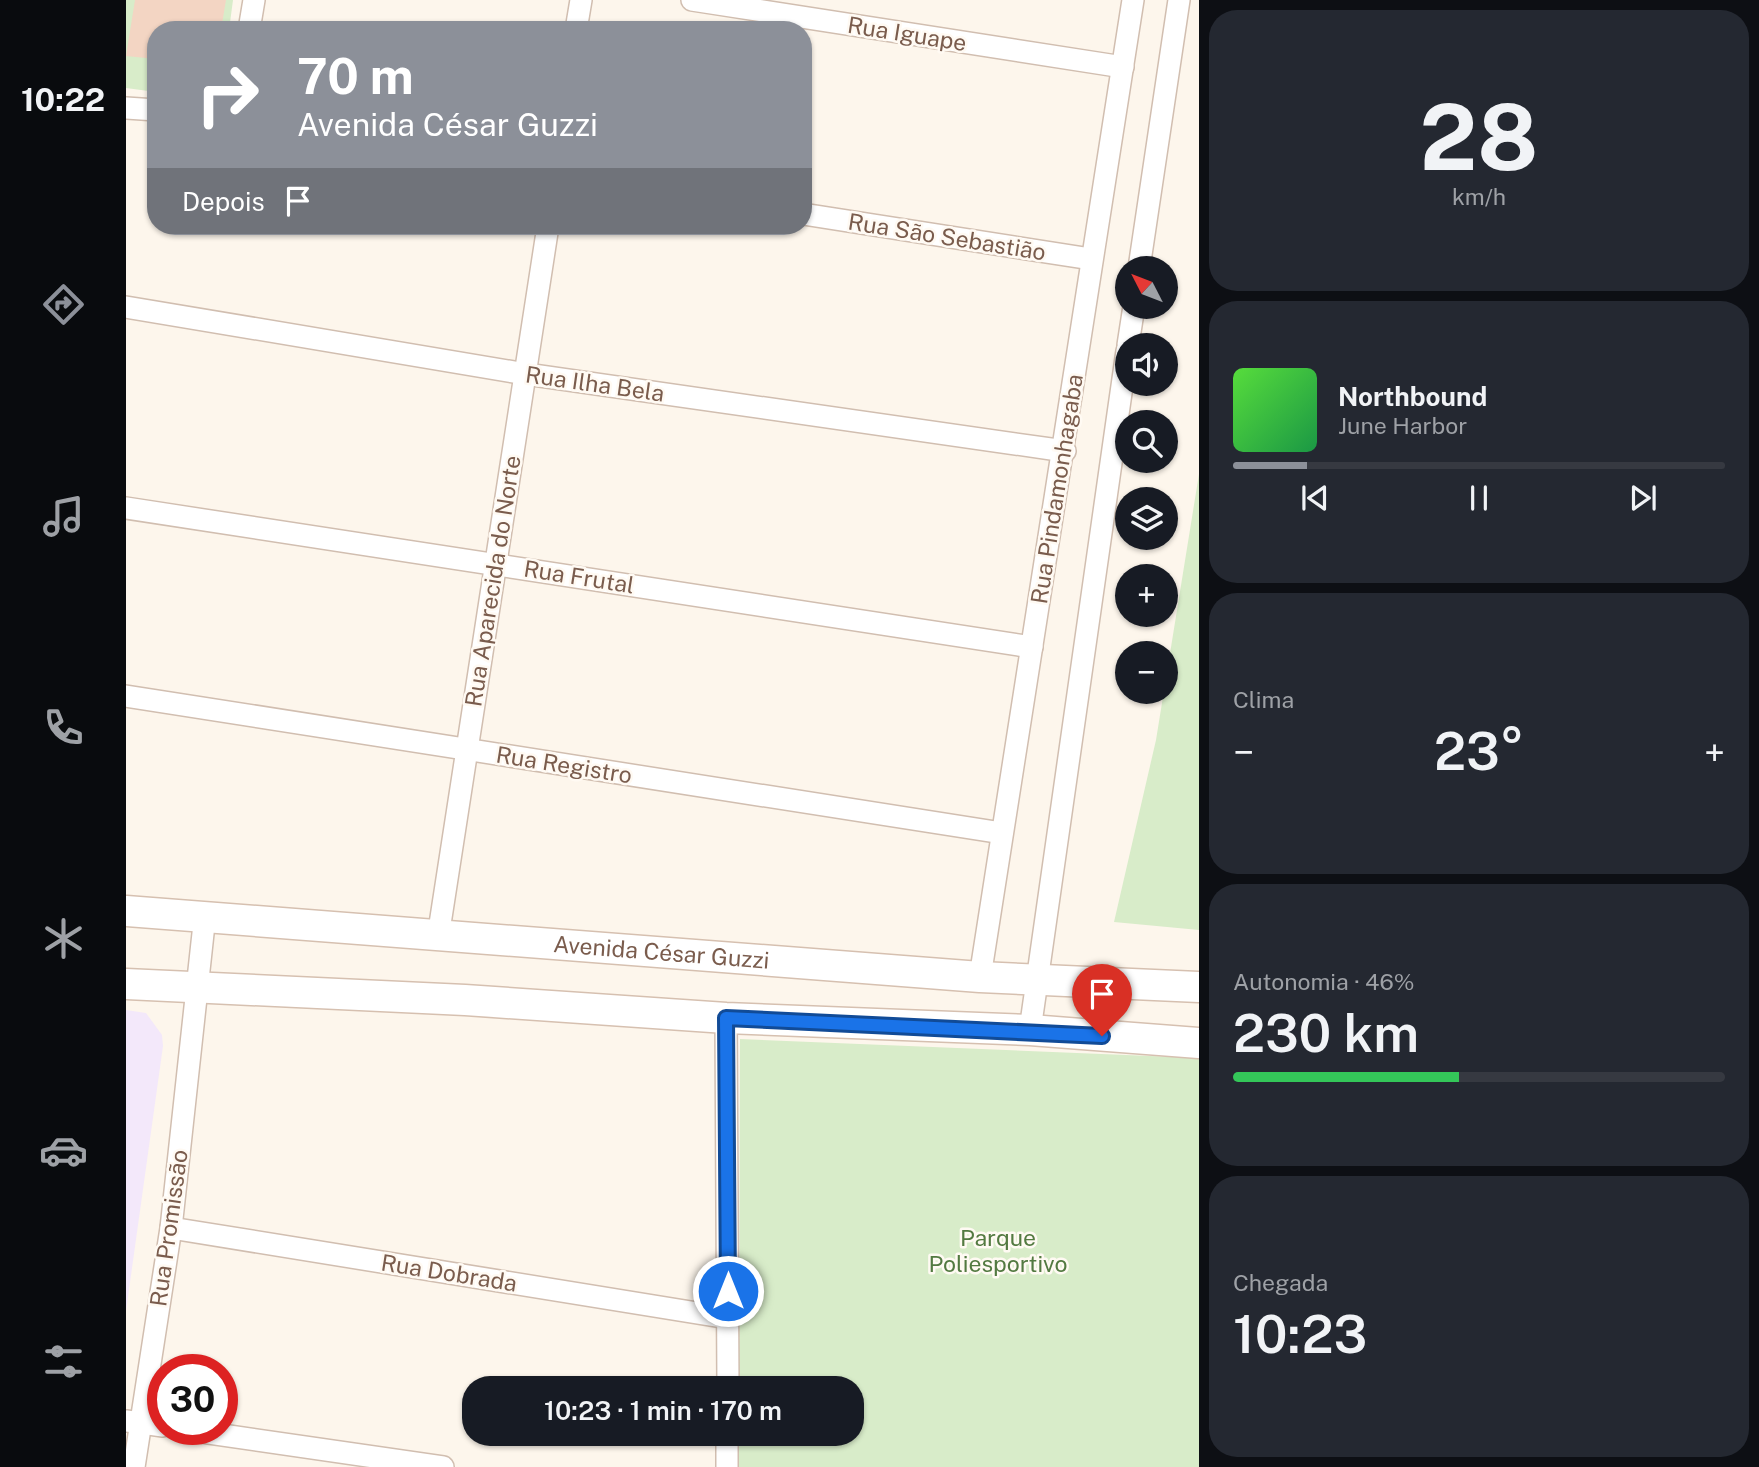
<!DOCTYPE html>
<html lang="pt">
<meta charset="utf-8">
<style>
:root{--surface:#171b24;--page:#242831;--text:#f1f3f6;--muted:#9ea1a6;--line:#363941;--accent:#8c9099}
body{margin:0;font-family:"Public Sans",sans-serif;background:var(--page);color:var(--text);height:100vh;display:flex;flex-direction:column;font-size:26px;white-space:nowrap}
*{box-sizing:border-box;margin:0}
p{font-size:23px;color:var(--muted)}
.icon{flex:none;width:38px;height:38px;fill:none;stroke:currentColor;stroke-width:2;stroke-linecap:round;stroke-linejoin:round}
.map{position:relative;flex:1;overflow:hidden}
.side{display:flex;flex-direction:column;gap:10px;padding:10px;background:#0d0f14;width:560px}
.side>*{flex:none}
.hud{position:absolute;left:21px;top:21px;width:665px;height:214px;border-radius:28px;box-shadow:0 2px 5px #0004;background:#8c9099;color:#fff;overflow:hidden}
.needle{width:46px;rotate:312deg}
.controls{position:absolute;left:989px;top:256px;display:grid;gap:14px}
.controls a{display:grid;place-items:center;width:63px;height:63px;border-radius:50%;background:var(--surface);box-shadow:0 2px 5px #0004;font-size:35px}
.speed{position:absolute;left:21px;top:1354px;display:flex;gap:14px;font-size:35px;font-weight:700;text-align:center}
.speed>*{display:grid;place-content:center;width:91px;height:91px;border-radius:50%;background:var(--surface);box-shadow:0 2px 5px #0004;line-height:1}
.speed .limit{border:10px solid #d22;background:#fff;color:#111}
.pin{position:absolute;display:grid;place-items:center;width:60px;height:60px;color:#fff;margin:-72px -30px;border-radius:50% 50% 50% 0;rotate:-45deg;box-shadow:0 0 7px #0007}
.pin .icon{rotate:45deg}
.me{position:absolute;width:77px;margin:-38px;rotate:0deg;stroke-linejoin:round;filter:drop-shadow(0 0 5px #0008)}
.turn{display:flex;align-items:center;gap:24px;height:147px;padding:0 35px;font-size:32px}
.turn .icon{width:91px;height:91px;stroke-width:2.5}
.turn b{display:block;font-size:49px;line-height:60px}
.then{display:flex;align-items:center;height:66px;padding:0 35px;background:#0003;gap:14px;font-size:26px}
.big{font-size:52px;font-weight:600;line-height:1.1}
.side .widget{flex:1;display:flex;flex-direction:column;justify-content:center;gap:10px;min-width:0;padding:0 24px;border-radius:28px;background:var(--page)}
.side .dial{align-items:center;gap:0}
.dial b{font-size:91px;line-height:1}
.song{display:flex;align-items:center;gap:21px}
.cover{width:84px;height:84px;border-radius:10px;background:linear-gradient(135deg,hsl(110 70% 55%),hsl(140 70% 35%))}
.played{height:7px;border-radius:4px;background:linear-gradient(90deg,var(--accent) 15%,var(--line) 15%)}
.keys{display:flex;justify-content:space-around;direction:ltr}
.heat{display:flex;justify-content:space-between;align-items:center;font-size:38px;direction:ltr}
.charge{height:10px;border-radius:5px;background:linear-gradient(90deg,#34c759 46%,var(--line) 0)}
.trip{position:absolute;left:336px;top:1376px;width:402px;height:70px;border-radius:28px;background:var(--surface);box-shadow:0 2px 5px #0004;font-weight:600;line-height:70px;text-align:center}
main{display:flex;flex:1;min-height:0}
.tabs{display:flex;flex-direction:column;width:126px;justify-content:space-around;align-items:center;background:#090b0e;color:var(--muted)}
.tabs .icon{width:49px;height:49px}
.tabs .active{color:var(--accent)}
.tabs b{font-size:32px;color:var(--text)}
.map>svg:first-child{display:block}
.education{fill:#f3e8fa}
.green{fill:#d8ecc9}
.building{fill:#f3d5c3}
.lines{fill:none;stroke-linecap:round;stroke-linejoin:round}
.street-casing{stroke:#d1beb0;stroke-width:24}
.secondary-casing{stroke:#d6c0b0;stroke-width:33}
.street{stroke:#fff;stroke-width:21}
.secondary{stroke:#fff;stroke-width:30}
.route-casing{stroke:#114b97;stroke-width:18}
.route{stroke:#1a73e8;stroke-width:12}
.labels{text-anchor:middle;stroke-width:5;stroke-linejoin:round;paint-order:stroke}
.street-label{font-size:23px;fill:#7a5c4d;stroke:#fffaf3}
.park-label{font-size:23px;fill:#537a41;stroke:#fffaf3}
</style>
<main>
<nav class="tabs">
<b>10:22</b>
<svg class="icon active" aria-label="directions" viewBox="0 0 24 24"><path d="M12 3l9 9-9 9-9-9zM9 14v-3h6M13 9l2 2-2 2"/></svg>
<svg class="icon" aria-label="music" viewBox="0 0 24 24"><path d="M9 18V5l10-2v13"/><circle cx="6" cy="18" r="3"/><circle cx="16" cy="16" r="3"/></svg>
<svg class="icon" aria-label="phone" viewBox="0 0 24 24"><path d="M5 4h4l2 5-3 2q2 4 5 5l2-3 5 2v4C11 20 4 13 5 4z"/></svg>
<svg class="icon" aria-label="climate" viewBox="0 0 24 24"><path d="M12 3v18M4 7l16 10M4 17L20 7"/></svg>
<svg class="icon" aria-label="car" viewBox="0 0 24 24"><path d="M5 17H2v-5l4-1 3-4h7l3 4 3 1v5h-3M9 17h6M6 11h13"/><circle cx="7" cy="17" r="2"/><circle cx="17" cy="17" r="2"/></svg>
<svg class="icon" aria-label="filters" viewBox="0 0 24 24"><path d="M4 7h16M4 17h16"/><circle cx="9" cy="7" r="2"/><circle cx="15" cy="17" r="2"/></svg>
</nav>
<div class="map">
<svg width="1073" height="1467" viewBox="0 0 1073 1467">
<rect width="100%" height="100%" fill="#fdf6ec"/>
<polygon class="education" points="0,1010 20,1013 36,1035 37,1046 0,1311"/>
<g class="green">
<polygon points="0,0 107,0 103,30 30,30 30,92 0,88"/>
<polygon points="1073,474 1073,930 988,922 1030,740"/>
<polygon points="614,1039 1073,1058 1073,1467 610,1467 611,1433 726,1433 726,1388 613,1388"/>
</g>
<polygon class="building" points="9,0 100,0 95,30 30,30 30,59 0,56"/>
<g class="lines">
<g class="street-casing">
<g id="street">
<polyline points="566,0 997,67"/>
<polyline points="123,30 128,0"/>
<polyline points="450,30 455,0"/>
<polyline points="0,108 30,110"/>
<polyline points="677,214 965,259"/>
<polyline points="1013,268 1053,0"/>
<polyline points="0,307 400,374 939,451"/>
<polyline points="1002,345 1008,306"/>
<polyline points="0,508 906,647"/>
<polyline points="0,696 876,833"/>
<polyline points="312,937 422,226"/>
<polyline points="854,977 1007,0"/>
<polyline points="600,1018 602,1388"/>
<polyline points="904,1030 1001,351"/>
<polyline points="45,1228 602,1318"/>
<polyline points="0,1421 37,1426"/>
<polyline points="62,1430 317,1467"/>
<polyline points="8,1467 45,1228 79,915"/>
<polyline points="601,1467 601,1433"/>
</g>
</g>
<g class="secondary-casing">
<g id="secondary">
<path id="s1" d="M0 911 854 977 1073 987"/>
<polyline points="0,984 339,1000 600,1018 904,1030 1073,1043"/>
</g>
</g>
<use href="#street" class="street"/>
<use href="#secondary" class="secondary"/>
</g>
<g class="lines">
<g class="route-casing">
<polyline id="route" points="602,1291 600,1018 976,1036"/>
</g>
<use href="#route" class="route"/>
</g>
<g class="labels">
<g class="street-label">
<text transform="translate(781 34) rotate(9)" y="8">Rua Iguape</text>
<text transform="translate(821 237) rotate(9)" y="8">Rua São Sebastião</text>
<text transform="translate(469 384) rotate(8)" y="8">Rua Ilha Bela</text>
<text transform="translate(931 489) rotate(-81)" y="8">Rua Pindamonhagaba</text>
<text transform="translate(453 577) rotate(9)" y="8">Rua Frutal</text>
<text transform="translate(367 581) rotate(-81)" y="8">Rua Aparecida do Norte</text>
<text transform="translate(438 765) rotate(9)" y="8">Rua Registro</text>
<text dy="8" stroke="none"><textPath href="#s1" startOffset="537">Avenida César Guzzi</textPath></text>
<text transform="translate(43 1228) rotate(-82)" y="8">Rua Promissão</text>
<text transform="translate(323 1273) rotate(9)" y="8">Rua Dobrada</text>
</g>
<g class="park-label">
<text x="872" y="1246">Parque<tspan x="872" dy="26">Poliesportivo</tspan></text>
</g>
</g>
</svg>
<div class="controls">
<a><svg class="needle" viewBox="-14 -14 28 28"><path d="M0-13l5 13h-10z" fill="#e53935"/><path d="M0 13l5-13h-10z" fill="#9ea1a6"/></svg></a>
<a><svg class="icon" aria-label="sound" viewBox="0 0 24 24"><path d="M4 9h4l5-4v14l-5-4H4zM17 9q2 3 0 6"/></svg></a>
<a><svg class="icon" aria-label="search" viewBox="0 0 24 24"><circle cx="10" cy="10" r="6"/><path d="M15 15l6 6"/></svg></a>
<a><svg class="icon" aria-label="layers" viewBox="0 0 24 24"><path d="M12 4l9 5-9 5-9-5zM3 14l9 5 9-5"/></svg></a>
<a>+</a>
<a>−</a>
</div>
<div class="speed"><div class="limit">30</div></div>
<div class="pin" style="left:976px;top:1036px;background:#d93025"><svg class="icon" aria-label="arrive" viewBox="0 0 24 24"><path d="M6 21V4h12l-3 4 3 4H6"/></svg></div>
<svg class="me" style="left:602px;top:1291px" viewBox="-20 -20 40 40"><circle r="17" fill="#1a73e8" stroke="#fff" stroke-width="3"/><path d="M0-11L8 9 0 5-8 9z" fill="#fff"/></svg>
<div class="trip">10:23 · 1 min · 170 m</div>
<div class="hud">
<div class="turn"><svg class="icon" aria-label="right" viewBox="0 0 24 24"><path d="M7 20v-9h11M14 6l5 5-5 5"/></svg><div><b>70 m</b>Avenida César Guzzi</div></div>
<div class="then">Depois<svg class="icon" aria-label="arrive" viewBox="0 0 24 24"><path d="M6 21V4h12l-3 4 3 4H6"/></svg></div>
</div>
</div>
<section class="side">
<div class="widget dial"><b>28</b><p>km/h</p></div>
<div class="widget">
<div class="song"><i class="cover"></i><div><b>Northbound</b><p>June Harbor</p></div></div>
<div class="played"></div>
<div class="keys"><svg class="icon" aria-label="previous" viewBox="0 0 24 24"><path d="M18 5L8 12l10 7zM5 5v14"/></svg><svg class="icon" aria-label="pause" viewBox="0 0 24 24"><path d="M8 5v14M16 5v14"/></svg><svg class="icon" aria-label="next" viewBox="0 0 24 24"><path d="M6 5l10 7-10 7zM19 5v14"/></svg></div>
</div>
<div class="widget"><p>Clima</p>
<div class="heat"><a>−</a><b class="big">23°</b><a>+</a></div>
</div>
<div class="widget"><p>Autonomia · 46%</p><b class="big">230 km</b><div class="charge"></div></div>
<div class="widget"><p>Chegada</p><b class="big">10:23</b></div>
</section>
</main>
